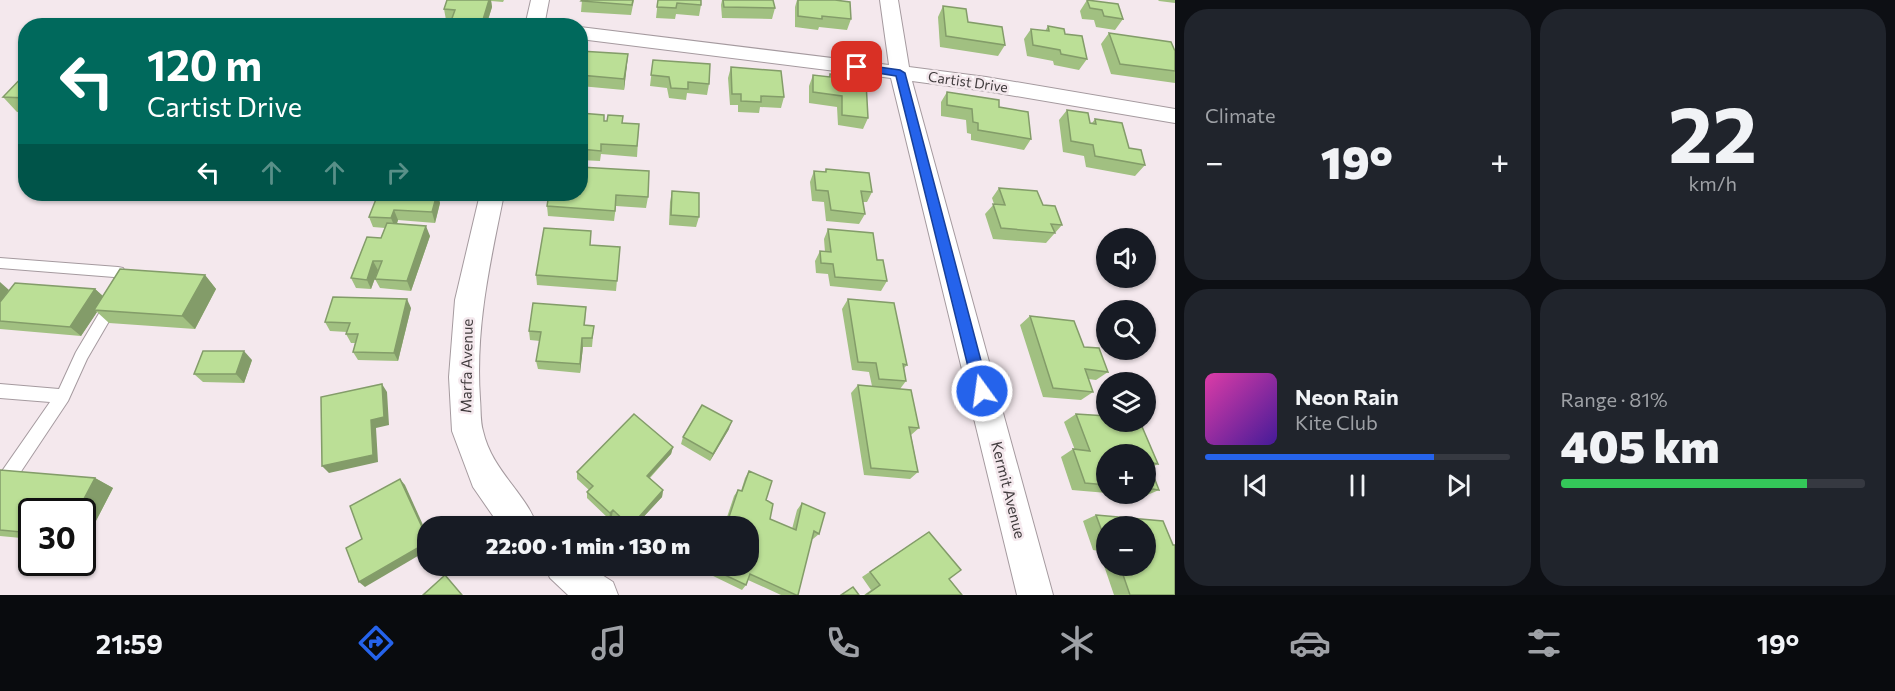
<!DOCTYPE html>
<meta charset="utf-8">
<style>
:root{--surface:#171b24;--page:#20242c;--text:#f1f3f6;--muted:#9ea1a6;--line:#363941;--accent:#2563eb}
body{margin:0;font-family:Commissioner,sans-serif;background:var(--page);color:var(--text);height:100vh;display:flex;flex-direction:column;font-size:22px;white-space:nowrap}
*{box-sizing:border-box;margin:0}
p{font-size:20px;color:var(--muted)}
.icon{flex:none;width:33px;height:33px;fill:none;stroke:currentColor;stroke-width:2;stroke-linecap:round;stroke-linejoin:round}
.map{position:relative;flex:1;overflow:hidden}
.sheet{display:flex;flex-direction:column;gap:9px;padding:9px;background:#0d0f14;width:720px}
.sheet>*{flex:none}
.hud{position:absolute;left:18px;top:18px;width:570px;height:183px;border-radius:24px;box-shadow:0 2px 4px #0004;background:#00695c;color:#fff;overflow:hidden}
.tools{position:absolute;left:1096px;top:228px;display:grid;gap:12px}
.tools a{display:grid;place-items:center;width:60px;height:60px;border-radius:50%;background:var(--surface);box-shadow:0 2px 4px #0004;font-size:30px}
.speed{position:absolute;left:18px;top:498px;display:flex;gap:12px;font-size:30px;font-weight:700;text-align:center}
.speed>*{display:grid;place-content:center;width:78px;height:78px;border-radius:50%;background:var(--surface);box-shadow:0 2px 4px #0004;line-height:1}
.speed .limit{border:3px solid #111;border-radius:9px;background:#fff;color:#111}
.pin{position:absolute;display:grid;place-items:center;width:51px;height:51px;color:#fff;margin:-26px;border-radius:12px;box-shadow:0 3px 9px #0006}
.me{position:absolute;width:66px;margin:-33px;rotate:346deg;stroke-linejoin:round;filter:drop-shadow(0 0 4px #0008)}
.turn{display:flex;align-items:center;gap:21px;height:126px;padding:0 30px;font-size:27px}
.turn .icon{width:78px;height:78px;stroke-width:2.5}
.turn b{display:block;font-size:42px;line-height:51px}
.lanes{display:flex;align-items:center;height:57px;padding:0 30px;background:#0003;justify-content:center;gap:30px;direction:ltr}
.lanes .off{opacity:.35}
.big{font-size:45px;font-weight:800;line-height:1.1}
.sheet .widget{flex:1;display:flex;flex-direction:column;justify-content:center;gap:9px;min-width:0;padding:0 21px;border-radius:24px;background:var(--page)}
.sheet .dial{align-items:center;gap:0}
.dial b{font-size:78px;line-height:1}
.song{display:flex;align-items:center;gap:18px}
.cover{width:72px;height:72px;border-radius:9px;background:linear-gradient(135deg,hsl(320 70% 55%),hsl(260 70% 35%))}
.played{height:6px;border-radius:3px;background:linear-gradient(90deg,var(--accent) 75%,var(--line) 75%)}
.keys{display:flex;justify-content:space-around;direction:ltr}
.heat{display:flex;justify-content:space-between;align-items:center;font-size:33px;direction:ltr}
.charge{height:9px;border-radius:4px;background:linear-gradient(90deg,#34c759 81%,var(--line) 0)}
.sheet .tiles{flex:1;display:grid;gap:9px;grid-template-columns:repeat(2,1fr)}
.trip{position:absolute;left:417px;top:516px;width:342px;height:60px;border-radius:24px;background:var(--surface);box-shadow:0 2px 4px #0004;font-weight:800;line-height:60px;text-align:center}
.tabs{display:flex;height:96px;justify-content:space-around;align-items:center;background:#090b0e;color:var(--muted)}
.tabs .icon{width:42px;height:42px}
.tabs .active{color:var(--accent)}
.tabs b{font-size:27px;color:var(--text)}
main{display:flex;flex:1;min-height:0}
.map>svg:first-child{display:block}
.lines{fill:none;stroke-linecap:round;stroke-linejoin:round}
.lane-casing{stroke:#a59a9f;stroke-width:2}
.street-casing{stroke:#a59a9f;stroke-width:2}
.lane{fill:#fff;fill-rule:evenodd}
.street{fill:#fff;fill-rule:evenodd}
.wall{fill:#a1c081;fill-rule:evenodd}
.shaded-wall{fill:#839c69}
.building{fill:#bbdf96;stroke:#839c69;stroke-width:1.5}
.route{fill:#2563eb;stroke:#184099;stroke-width:1.5}
.labels{text-anchor:middle;stroke-width:5;stroke-linejoin:round;paint-order:stroke}
.far-street-label{font-size:14px;fill:#403b3d;stroke:#f4e8ed}
.street-label{font-size:15px;fill:#403b3d;stroke:#f4e8ed}
</style>
<main>
<div class="map">
<svg width="1175" height="595" viewBox="0 0 1175 595">
<rect width="100%" height="100%" fill="#f4e8ed"/>
<g class="lines">
<g class="lane-casing">
<g id="lane">
<polygon points="0,258 118,267 123,268 132,285 128,292 118,292 116,288 118,285 114,277 0,268"/>
<polygon points="112,298 117,300 119,304 87,359 68,401 6,494 0,496 0,474 50,402 0,398 0,384 59,389 76,352 107,300"/>
</g>
</g>
<g class="street-casing">
<g id="street">
<polygon points="531,0 549,0 544,26 525,26"/>
<polygon points="880,0 898,0 909,67 986,77 1175,109 1175,123 986,91 912,81 1053,595 1017,595 891,78 580,39 580,27 889,65"/>
<path d="M480 194H504C490 263 475 328 480 399 481 409 480 421 483 431 492 471 526 493 537 526H500L473 487 452 431 449 377 455 300Z"/>
<polygon points="545,566 588,566 613,582 618,595 568,595 550,578"/>
</g>
</g>
<use href="#lane" class="lane"/>
<use href="#street" class="street"/>
</g>
<g class="wall">
<polygon points="447,0 504,0 503,2 491,1 492,7 486,26 452,26 451,20 446,20 444,9"/>
<polygon points="582,0 634,0 631,15 581,12"/>
<polygon points="658,0 701,5 699,16 676,14 675,19 656,18"/>
<polygon points="722,0 773,0 775,8 772,19 722,18 721,5"/>
<polygon points="797,0 835,0 851,19 847,30 819,27 818,30 795,27 795,7"/>
<polygon points="1087,0 1123,19 1115,30 1096,27 1094,20 1082,19 1080,11"/>
<polygon points="1158,0 1175,0 1175,3 1159,1"/>
<polygon points="943,6 1005,45 998,56 940,47 938,17"/>
<polygon points="1048,26 1065,34 1087,59 1079,70 1054,65 1053,61 1027,56 1024,39 1031,29 1045,31"/>
<polygon points="1109,33 1175,51 1175,83 1111,74 1101,44"/>
<polygon points="580,51 628,54 624,90 580,86"/>
<polygon points="653,60 709,84 707,95 687,93 686,100 669,98 667,88 650,86"/>
<polygon points="731,67 784,97 781,108 760,107 759,113 738,112 738,105 730,105 728,78"/>
<polygon points="26,73 26,113 17,112 3,97"/>
<polygon points="830,74 854,80 868,118 863,129 838,125 837,107 809,103 809,86 813,75 829,77"/>
<polygon points="947,92 999,107 1031,139 1024,150 971,140 971,134 967,133 966,120 941,116 941,102"/>
<polygon points="1067,110 1090,123 1092,123 1095,119 1129,148 1145,165 1135,176 1086,167 1084,156 1063,152 1059,120"/>
<polygon points="580,113 604,115 604,121 639,124 637,157 601,154 600,161 580,160"/>
<polygon points="826,169 872,192 867,202 863,202 865,214 859,224 826,221 824,202 812,201 810,182 814,171 825,172"/>
<polygon points="999,188 1043,205 1062,225 1046,243 993,239 985,214 994,204 992,198"/>
<polygon points="672,191 699,217 696,227 669,225 670,202"/>
<polygon points="378,194 438,194 440,203 435,223 398,220 397,224 430,236 411,291 380,288 375,279 378,270 371,289 356,288 351,278 381,238 385,228 373,227 369,217"/>
<polygon points="580,194 648,197 646,208 616,206 614,221 548,216 547,206"/>
<polygon points="828,229 877,260 887,281 881,291 830,286 828,274 816,273 815,261 820,251 825,252 824,239"/>
<polygon points="591,245 620,247 616,291 537,285 536,275"/>
<polygon points="205,275 216,289 195,329 109,323 97,312 81,336 0,329 0,302 95,289 103,296"/>
<polygon points="848,299 907,365 904,368 906,381 900,389 919,428 911,435 918,472 910,479 864,475 851,393 858,385 872,386 869,372 852,370 842,309"/>
<polygon points="586,307 585,325 594,326 592,347 583,347 580,373 538,369 536,361 540,341 530,340 529,331"/>
<polygon points="411,308 398,361 358,360 353,352 355,343 351,343 346,334 347,332 330,331 325,322"/>
<polygon points="1030,316 1084,347 1108,372 1096,380 1088,379 1093,392 1081,400 1043,397 1020,325"/>
<polygon points="252,360 244,383 203,382 194,374"/>
<polygon points="1076,414 1107,416 1107,422 1140,422 1158,464 1150,468 1159,490 1145,496 1116,494 1146,494 1146,454 1107,454 1107,493 1072,490 1061,457 1073,449 1075,450 1064,422"/>
<polygon points="729,429 710,461 681,444 683,437"/>
<polygon points="673,447 671,454 650,478 663,490 662,497 635,526 623,526 612,516 609,519 587,498 587,492 589,490 577,479 577,472"/>
<polygon points="0,470 95,478 113,488 84,544 82,544 82,512 32,512 32,539 0,536"/>
<polygon points="749,471 766,500 770,519 792,529 797,510 802,503 819,534 813,539 812,539 798,595 781,595 748,580 746,585 742,590 709,574 712,566 748,566 748,526 724,526 734,496 738,490 741,491 745,478"/>
<path d="M1096 515 1163 521 1173 545H1175V595H1114L1099 551 1093 550 1083 521ZM1107 526H1146V566H1107Z"/>
<polygon points="920,538 949,579 962,595 864,595 871,590 862,577"/>
</g>
<g class="shaded-wall">
<polygon points="489,0 491,0 492,7 486,26 482,26 482,23"/>
<polygon points="628,54 627,65 624,90 624,79"/>
<polygon points="437,194 440,203 435,223 432,212"/>
<polygon points="394,210 398,220 395,228 391,218"/>
<polygon points="426,226 430,236 411,291 407,281"/>
<polygon points="373,261 378,270 371,289 367,280"/>
<polygon points="205,275 216,289 195,329 182,316"/>
<polygon points="0,282 9,290 0,302"/>
<polygon points="95,289 105,298 94,310 97,312 81,336 70,327"/>
<polygon points="407,299 411,308 398,361 394,353"/>
<polygon points="582,338 583,347 580,373 580,364"/>
<polygon points="244,351 252,360 244,383 236,374"/>
<polygon points="382,384 387,392 389,425 376,428 378,462 329,473 322,466 371,420"/>
<polygon points="732,421 729,429 710,461 713,454"/>
<polygon points="673,447 671,454 645,482 647,476"/>
<polygon points="95,478 113,488 84,544 82,544 82,512 77,512"/>
<polygon points="400,479 405,485 428,536 428,540"/>
<polygon points="663,490 662,497 635,526 631,526"/>
<polygon points="613,510 612,516 609,519 610,513"/>
<polygon points="428,542 428,550 365,587 359,582"/>
</g>
<g class="building">
<polygon points="447,0 489,0 482,23 451,21 455,10 444,9"/>
<polygon points="582,0 633,0 632,5 581,1"/>
<polygon points="658,0 701,0 701,5 677,3 676,8 657,7"/>
<polygon points="723,0 773,0 775,8 724,7"/>
<polygon points="798,0 835,0 850,2 851,19 822,16 822,19 798,16"/>
<polygon points="1087,0 1118,4 1123,19 1104,16 1102,10 1090,8"/>
<polygon points="943,6 966,9 968,22 1002,27 1005,45 946,36"/>
<polygon points="1048,26 1064,29 1065,34 1082,36 1087,59 1061,54 1060,50 1033,45 1031,29 1049,31"/>
<polygon points="1109,33 1171,42 1175,51 1175,71 1120,64"/>
<polygon points="580,51 628,54 624,79 580,75"/>
<polygon points="653,60 710,64 709,84 688,82 688,89 671,88 669,77 651,75"/>
<polygon points="731,67 781,71 784,97 761,96 761,102 741,101 741,94 732,94"/>
<polygon points="26,73 26,98 3,97"/>
<polygon points="830,74 854,77 854,80 866,82 868,118 842,115 842,96 813,92 813,75 830,77"/>
<polygon points="947,92 999,100 999,107 1028,112 1031,139 978,130 978,123 973,122 972,109 947,105"/>
<polygon points="1067,110 1088,113 1090,123 1096,124 1095,119 1122,123 1129,148 1141,150 1145,165 1095,156 1093,145 1071,141"/>
<polygon points="580,113 604,115 604,121 607,121 608,115 623,116 622,123 639,124 637,146 601,144 601,151 580,149"/>
<polygon points="580,167 649,171 648,197 616,195 615,211 547,206 549,194 580,194"/>
<polygon points="826,169 869,173 872,192 861,191 865,214 831,210 828,191 816,190 814,171 826,172"/>
<polygon points="999,188 1037,191 1043,205 1055,206 1062,225 1051,224 1055,233 1001,228 993,204 1005,205"/>
<polygon points="672,191 699,193 699,217 671,215"/>
<polygon points="378,194 437,194 432,212 394,210 391,218 369,217"/>
<polygon points="387,223 426,226 407,281 375,279 382,261 373,261 367,280 351,278 367,237 381,238"/>
<polygon points="544,228 591,231 590,245 620,247 617,281 536,275"/>
<polygon points="828,229 873,233 877,260 883,260 887,281 835,277 833,264 821,263 820,251 831,252"/>
<polygon points="120,269 205,275 182,316 94,310"/>
<polygon points="15,283 95,289 70,327 0,321 0,302"/>
<polygon points="333,297 407,299 394,353 353,352 358,334 346,334 350,323 325,322"/>
<polygon points="848,299 894,303 907,365 903,364 906,381 879,379 876,363 858,362"/>
<polygon points="533,303 586,307 584,325 594,326 592,338 582,338 580,364 536,361 541,332 529,331"/>
<polygon points="1030,316 1074,321 1084,347 1099,348 1108,372 1085,369 1093,392 1053,388"/>
<polygon points="203,351 244,351 236,374 194,374"/>
<polygon points="382,384 384,417 371,420 373,455 322,466 321,397"/>
<polygon points="858,385 911,390 919,428 909,427 918,472 871,468"/>
<polygon points="702,405 732,421 713,454 683,437"/>
<polygon points="634,414 673,447 647,476 663,490 631,526 630,526 613,510 610,513 587,492 593,486 577,472"/>
<polygon points="1076,414 1107,416 1107,422 1140,422 1158,464 1148,462 1159,490 1146,488 1146,454 1107,454 1107,485 1085,483 1073,449 1090,451"/>
<polygon points="0,470 95,478 77,512 32,512 32,533 0,530"/>
<polygon points="749,471 772,481 766,500 773,504 770,519 796,530 802,503 825,513 819,534 814,531 798,595 796,595 750,574 746,585 712,569 714,566 748,566 748,526 726,526 738,490 742,491"/>
<polygon points="400,479 428,540 428,542 359,582 346,548 362,539 350,506"/>
<polygon points="1096,515 1163,521 1173,545 1175,545 1175,595 1130,595 1120,566 1146,566 1146,526 1107,526 1107,545"/>
<polygon points="929,532 961,570 949,579 962,595 866,595 880,585 870,572"/>
<polygon points="445,575 462,595 423,595"/>
<polygon points="853,587 859,595 841,595"/>
</g>
<polygon class="route" points="857,64 900,70 905,73 989,391 987,396 982,398 977,396 974,391 896,76 853,69 853,65"/>
<g class="labels">
<g class="far-street-label">
<text transform="translate(968 82) rotate(8)" y="5">Cartist Drive</text>
</g>
<g class="street-label">
<text transform="translate(467 366) rotate(-89)" y="5">Marfa Avenue</text>
<text transform="translate(1008 490) rotate(76)" y="5">Kermit Avenue</text>
</g>
</g>
</svg>
<div class="tools">
<a><svg class="icon" aria-label="sound" viewBox="0 0 24 24"><path d="M4 9h4l5-4v14l-5-4H4zM17 9q2 3 0 6"/></svg></a>
<a><svg class="icon" aria-label="search" viewBox="0 0 24 24"><circle cx="10" cy="10" r="6"/><path d="M15 15l6 6"/></svg></a>
<a><svg class="icon" aria-label="layers" viewBox="0 0 24 24"><path d="M12 4l9 5-9 5-9-5zM3 14l9 5 9-5"/></svg></a>
<a>+</a>
<a>−</a>
</div>
<div class="speed"><div class="limit">30</div></div>
<div class="pin" style="left:857px;top:67px;background:#d93025"><svg class="icon" aria-label="arrive" viewBox="0 0 24 24"><path d="M6 21V4h12l-3 4 3 4H6"/></svg></div>
<svg class="me" style="left:982px;top:391px" viewBox="-20 -20 40 40"><circle r="17" fill="#2563eb" stroke="#fff" stroke-width="3"/><path d="M0-11L8 9 0 5-8 9z" fill="#fff"/></svg>
<div class="trip">22:00 · 1 min · 130 m</div>
<div class="hud">
<div class="turn"><svg class="icon" aria-label="left" viewBox="0 0 24 24"><path d="M17 20v-9H6M10 6l-5 5 5 5"/></svg><div><b>120 m</b>Cartist Drive</div></div>
<div class="lanes"><svg class="icon" aria-label="left" viewBox="0 0 24 24"><path d="M17 20v-9H6M10 6l-5 5 5 5"/></svg><svg class="icon off" aria-label="ahead" viewBox="0 0 24 24"><path d="M12 20V5M6 11l6-6 6 6"/></svg><svg class="icon off" aria-label="ahead" viewBox="0 0 24 24"><path d="M12 20V5M6 11l6-6 6 6"/></svg><svg class="icon off" aria-label="right" viewBox="0 0 24 24"><path d="M7 20v-9h11M14 6l5 5-5 5"/></svg></div>
</div>
</div>
<section class="sheet">
<div class="tiles">
<div class="widget"><p>Climate</p>
<div class="heat"><a>−</a><b class="big">19°</b><a>+</a></div>
</div>
<div class="widget dial"><b>22</b><p>km/h</p></div>
<div class="widget">
<div class="song"><i class="cover"></i><div><b>Neon Rain</b><p>Kite Club</p></div></div>
<div class="played"></div>
<div class="keys"><svg class="icon" aria-label="previous" viewBox="0 0 24 24"><path d="M18 5L8 12l10 7zM5 5v14"/></svg><svg class="icon" aria-label="pause" viewBox="0 0 24 24"><path d="M8 5v14M16 5v14"/></svg><svg class="icon" aria-label="next" viewBox="0 0 24 24"><path d="M6 5l10 7-10 7zM19 5v14"/></svg></div>
</div>
<div class="widget"><p>Range · 81%</p><b class="big">405 km</b><div class="charge"></div></div>
</div>
</section>
</main>
<nav class="tabs">
<b>21:59</b>
<svg class="icon active" aria-label="directions" viewBox="0 0 24 24"><path d="M12 3l9 9-9 9-9-9zM9 14v-3h6M13 9l2 2-2 2"/></svg>
<svg class="icon" aria-label="music" viewBox="0 0 24 24"><path d="M9 18V5l10-2v13"/><circle cx="6" cy="18" r="3"/><circle cx="16" cy="16" r="3"/></svg>
<svg class="icon" aria-label="phone" viewBox="0 0 24 24"><path d="M5 4h4l2 5-3 2q2 4 5 5l2-3 5 2v4C11 20 4 13 5 4z"/></svg>
<svg class="icon" aria-label="climate" viewBox="0 0 24 24"><path d="M12 3v18M4 7l16 10M4 17L20 7"/></svg>
<svg class="icon" aria-label="car" viewBox="0 0 24 24"><path d="M5 17H2v-5l4-1 3-4h7l3 4 3 1v5h-3M9 17h6M6 11h13"/><circle cx="7" cy="17" r="2"/><circle cx="17" cy="17" r="2"/></svg>
<svg class="icon" aria-label="filters" viewBox="0 0 24 24"><path d="M4 7h16M4 17h16"/><circle cx="9" cy="7" r="2"/><circle cx="15" cy="17" r="2"/></svg>
<b>19°</b>
</nav>
